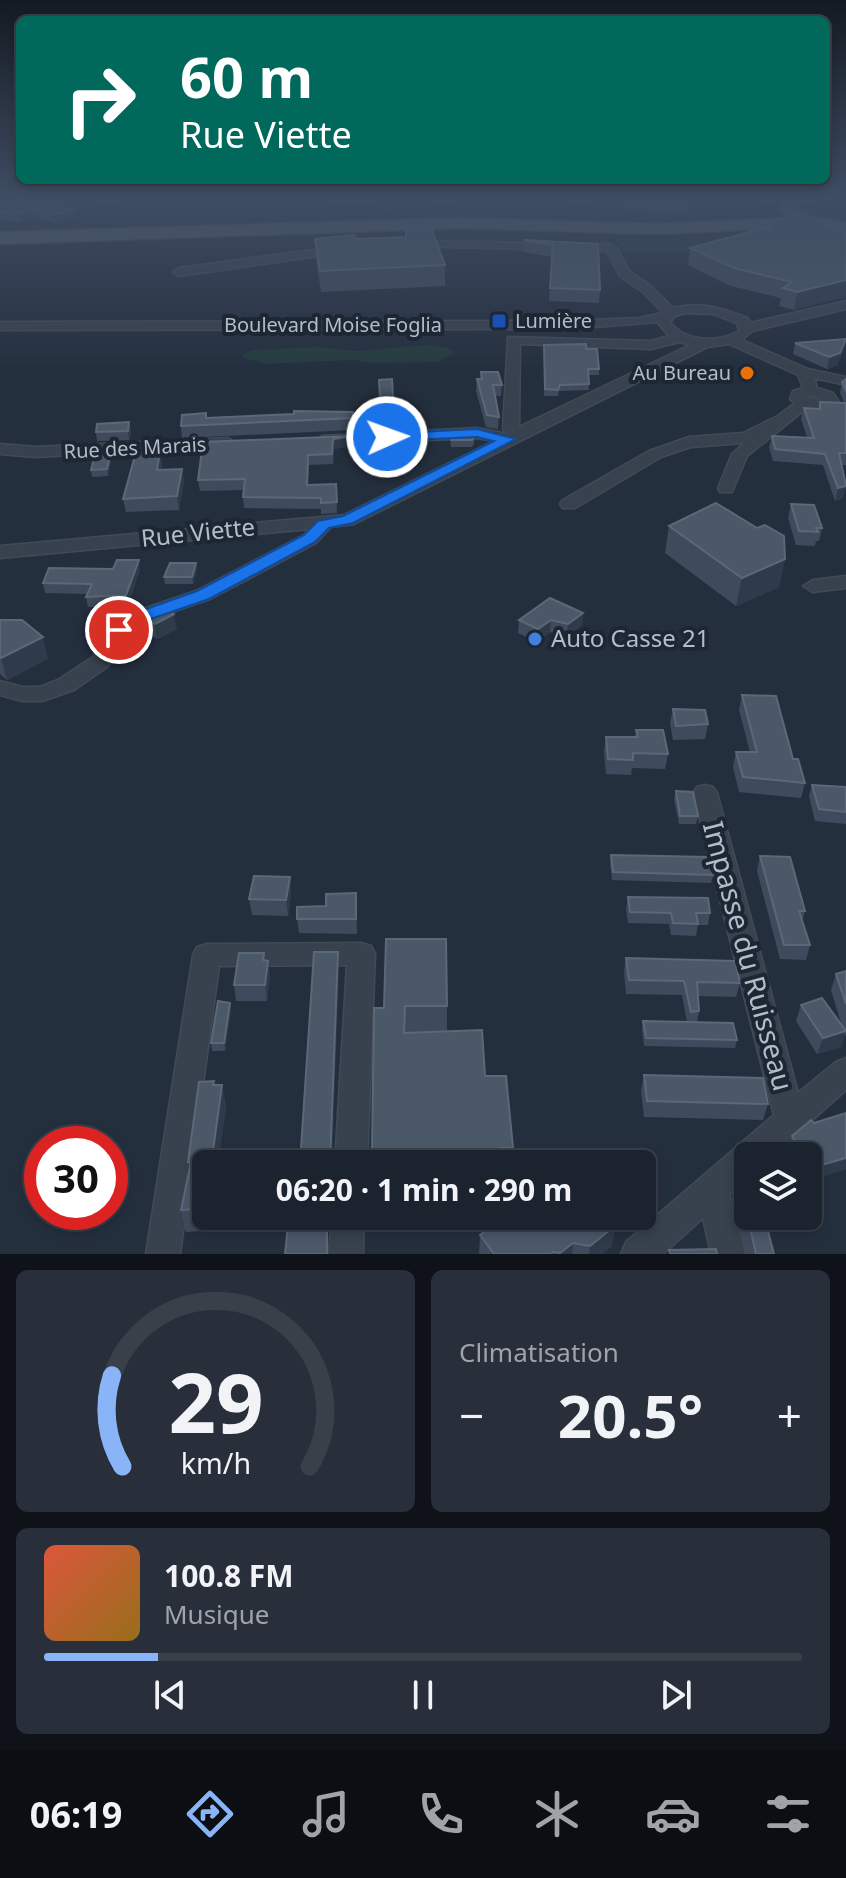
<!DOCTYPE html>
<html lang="fr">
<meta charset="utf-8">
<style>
:root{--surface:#1b232e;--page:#282f3a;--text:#f1f3f6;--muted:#a0a4aa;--line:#39404a;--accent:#8ab4f8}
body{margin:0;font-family:"Noto Sans",sans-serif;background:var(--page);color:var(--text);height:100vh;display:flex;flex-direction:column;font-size:30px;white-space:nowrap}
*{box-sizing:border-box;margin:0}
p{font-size:26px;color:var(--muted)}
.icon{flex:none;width:44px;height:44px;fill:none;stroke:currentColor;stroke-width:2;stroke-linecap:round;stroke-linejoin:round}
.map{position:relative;height:1254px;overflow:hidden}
.drawer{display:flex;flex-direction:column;gap:16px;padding:16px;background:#0f1319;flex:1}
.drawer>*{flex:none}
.top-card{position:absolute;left:16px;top:16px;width:814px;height:168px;border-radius:12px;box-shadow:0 4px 12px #0003,0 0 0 2px var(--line);background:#00695c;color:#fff;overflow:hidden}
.controls{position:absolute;left:734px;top:1142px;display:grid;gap:16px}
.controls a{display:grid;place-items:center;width:88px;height:88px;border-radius:12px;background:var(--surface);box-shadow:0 4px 12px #0003,0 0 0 2px var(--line);font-size:40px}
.speed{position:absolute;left:24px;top:1126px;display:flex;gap:16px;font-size:40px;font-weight:700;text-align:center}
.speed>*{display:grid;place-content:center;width:104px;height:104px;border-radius:50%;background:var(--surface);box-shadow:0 4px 12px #0003,0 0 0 2px var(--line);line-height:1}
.speed .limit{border:12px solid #d22;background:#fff;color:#111}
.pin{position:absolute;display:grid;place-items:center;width:68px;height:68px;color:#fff;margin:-34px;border:4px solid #fff;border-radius:50%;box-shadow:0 2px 8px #0007}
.me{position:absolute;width:88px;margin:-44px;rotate:88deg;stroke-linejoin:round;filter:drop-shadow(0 0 6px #0008)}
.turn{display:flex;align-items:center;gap:28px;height:168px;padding:0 32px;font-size:36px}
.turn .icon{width:104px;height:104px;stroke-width:2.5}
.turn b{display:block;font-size:56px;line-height:68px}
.big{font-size:60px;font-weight:700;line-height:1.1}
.drawer .card{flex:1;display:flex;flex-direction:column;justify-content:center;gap:12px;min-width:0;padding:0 28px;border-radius:12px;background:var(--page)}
.drawer .dial{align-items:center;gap:0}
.dial svg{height:208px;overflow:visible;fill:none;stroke:var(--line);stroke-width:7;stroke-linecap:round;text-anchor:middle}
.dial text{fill:var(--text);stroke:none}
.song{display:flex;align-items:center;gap:24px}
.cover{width:96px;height:96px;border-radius:12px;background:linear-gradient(135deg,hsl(10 70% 55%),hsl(40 70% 35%))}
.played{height:8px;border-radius:4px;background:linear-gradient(90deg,var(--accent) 15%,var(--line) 15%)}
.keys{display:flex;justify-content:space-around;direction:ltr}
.heat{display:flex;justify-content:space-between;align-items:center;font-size:44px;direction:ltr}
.drawer .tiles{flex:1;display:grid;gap:16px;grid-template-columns:1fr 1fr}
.card:last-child{grid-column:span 2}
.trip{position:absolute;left:192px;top:1150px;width:464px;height:80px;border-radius:12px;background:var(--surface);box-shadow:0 4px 12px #0003,0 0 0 2px var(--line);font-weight:700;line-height:80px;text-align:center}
.menu{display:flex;height:128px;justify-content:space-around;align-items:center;background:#0b0e12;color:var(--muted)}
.menu .icon{width:56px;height:56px}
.menu .active{color:var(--accent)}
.menu b{font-size:36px;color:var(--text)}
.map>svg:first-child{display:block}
.green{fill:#263c3f}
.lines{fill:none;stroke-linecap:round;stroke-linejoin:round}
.street-casing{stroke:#414a57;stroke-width:3}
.primary-casing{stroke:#414a57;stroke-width:3}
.street{fill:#38414e;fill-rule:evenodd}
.primary{fill:#56606e;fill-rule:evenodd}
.wall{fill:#3f4b5c}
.shaded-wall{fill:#2f3b4b}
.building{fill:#4b5868;stroke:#5c6777;stroke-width:2}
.route{fill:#1a73e8;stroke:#114b97;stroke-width:2}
.transit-dot{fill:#1a4fb4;stroke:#1d2633;stroke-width:3}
.food-dot{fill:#e8710a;stroke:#1d2633;stroke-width:3}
.shop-dot{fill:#3f7fe0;stroke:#1d2633;stroke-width:3}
.labels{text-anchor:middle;stroke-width:8;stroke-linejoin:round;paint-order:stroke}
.far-poi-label{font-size:20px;fill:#b4bcc9;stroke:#1d2633;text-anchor:start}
.far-street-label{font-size:20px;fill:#b4bcc9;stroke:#1d2633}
.street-label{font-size:24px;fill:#b4bcc9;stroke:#1d2633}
.poi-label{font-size:24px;fill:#b4bcc9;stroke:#1d2633;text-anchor:start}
.near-street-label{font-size:28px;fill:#b4bcc9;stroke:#1d2633}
</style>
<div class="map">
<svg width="846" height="1254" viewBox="0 0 846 1254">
<rect width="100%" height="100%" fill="#242f3e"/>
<g class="green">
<polygon points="821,199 846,200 846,223 823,221 798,208 801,204"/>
<polygon points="622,238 700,240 707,253 622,252 616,240"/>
<polygon points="427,345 449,348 455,353 438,362 371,363 353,360 267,364 243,358 243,354 252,350 317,347 356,351"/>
</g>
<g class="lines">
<g class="street-casing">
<g id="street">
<polygon points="758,196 801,196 803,198 798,201 762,200"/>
<path d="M410 241 611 244 617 248 629 271 651 286 673 308C700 301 723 308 748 318L750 323 846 301V309L752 331 742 340 808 369 846 377V385L814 378 817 388 833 393 839 402 836 405 815 411 807 408 747 456 732 492H720L718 488 732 454 744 443 691 447 661 457 575 508H563L560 504 563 500 649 451 689 437 743 433 778 416 795 403 790 399 793 391 803 388 798 375 729 344 708 347 354 524 331 527 316 543 210 599 145 621 127 634 108 666 74 690 42 701H22L0 695V681L22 687H40L58 680 93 657 112 626 131 613 196 591 304 535 310 529 0 558V546L344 515 494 441 477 438 328 444 322 442V436L477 428 508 434 503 429 508 337 651 341 669 336 657 322 569 329 0 330V322L569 321 639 318 663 313 643 292 620 276 607 251 406 246 404 244ZM685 313 714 314 737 323 739 331C718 343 685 342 670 322L675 316ZM680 342 690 345 519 427 520 344 651 349ZM811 396 822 399V400L806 397Z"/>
<polygon points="342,246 346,248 346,252 179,276 173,272 179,268"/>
<polygon points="228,438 236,443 234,446 36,457 0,454 0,444 36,447"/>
<polygon points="846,576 846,588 813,592 803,586 813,580"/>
<polygon points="705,785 713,787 717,793 798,1093 836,1062 846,1058 846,1090 772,1156 748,1156 748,1178 729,1194 745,1254 711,1254 703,1218 663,1254 621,1254 626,1242 774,1115 693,793 697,787"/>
<polygon points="361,943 371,946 375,954 367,1164 335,1164 347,965 219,966 180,1254 146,1254 193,955 197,947 207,944"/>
<polygon points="332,1216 364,1216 363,1254 329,1254"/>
</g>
</g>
<g class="primary-casing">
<polygon id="primary" points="792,196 824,196 822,200 799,205 797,209 814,217 846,222 846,232 809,227 657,234 461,228 0,244 0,232 461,218 657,224 787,218 779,211 785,197"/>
</g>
<use href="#street" class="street"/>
<use href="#primary" class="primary"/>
</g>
<g class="wall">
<polygon points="0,196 141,199 69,208 73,210 75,218 55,223 33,216 21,222 0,220"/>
<polygon points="326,196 405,196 406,208 384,209 382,201 326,202"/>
<polygon points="438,196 494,196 493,201 451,200 450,206 436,206"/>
<polygon points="570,196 595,196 594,206 571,206"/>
<polygon points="620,196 685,196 688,203 686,213 623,211"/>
<polygon points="764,223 846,233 794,310 779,306 781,298 731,286 688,265 690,248 763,229"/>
<polygon points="315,239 357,239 445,265 445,286 321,292 316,260"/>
<polygon points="524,240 598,244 600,290 599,303 549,301 552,257 523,252"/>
<polygon points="846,339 843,351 837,365 827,369 793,354 795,343"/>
<polygon points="544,345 586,349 599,369 599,375 588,375 589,390 559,391 558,396 544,396"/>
<polygon points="481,372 502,385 501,396 495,396 499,417 498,429 486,427 476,391 477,379 480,379"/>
<polygon points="846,379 846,465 842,465 843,498 835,501 823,465 773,461 769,447 772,436 807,437 801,419 804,408 818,408 820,402 844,402 840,393 842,382"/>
<polygon points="379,380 394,418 395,429 382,429"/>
<polygon points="353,412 353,430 182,438 181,426 206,418"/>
<polygon points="129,422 131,431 129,440 97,441 96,432"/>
<polygon points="381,432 397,456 398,469 382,470"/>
<polygon points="450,436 474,437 474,444 472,447 451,447"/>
<polygon points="203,442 353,446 334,449 333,464 309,465 308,485 336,484 337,513 321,514 321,509 244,508 243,497 244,490 200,491 198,480"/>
<polygon points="111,450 112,457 108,476 92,477 91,470"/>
<polygon points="160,452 162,465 161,470 182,469 184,482 179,510 126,512 123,499"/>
<polygon points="791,504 822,528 819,541 816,541 815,546 796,545 788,518"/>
<polygon points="669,526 785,559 779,587 736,606 665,553"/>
<polygon points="196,563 197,570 193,584 165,584 164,577"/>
<polygon points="113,569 140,569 128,605 88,607 86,597 88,594 45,593 43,583"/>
<polygon points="139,612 177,629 157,639 142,627"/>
<polygon points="583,613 582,625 567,637 550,632 537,642 518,633 519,620"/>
<polygon points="0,620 48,659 7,680 0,674"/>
<polygon points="742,695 793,759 805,783 801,798 739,792 733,767 736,752 750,752 739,710"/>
<polygon points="673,709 708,724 705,739 673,740 670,723"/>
<polygon points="636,730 668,754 665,769 632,768 631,775 606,774 604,751 606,737 635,737"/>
<polygon points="812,785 846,787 846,824 815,821 809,796"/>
<polygon points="676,791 698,816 696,824 679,824 674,799"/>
<polygon points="611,855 713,875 711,883 612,880 610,862"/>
<polygon points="760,856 805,911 802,922 810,945 806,960 780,959 757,871"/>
<polygon points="290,877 291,893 288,916 252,915 249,899"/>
<polygon points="356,893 357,934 299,933 297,919"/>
<polygon points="628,897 710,913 708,925 698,925 696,936 671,935 669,924 628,923 626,909"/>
<polygon points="386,939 447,1006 447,1031 485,1076 513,1148 512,1164 372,1164 372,1149 384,1008"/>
<polygon points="264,953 265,960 268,961 270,976 267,1001 236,1001 234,985"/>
<polygon points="626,958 740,983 736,997 698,996 699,1011 697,1022 737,1040 735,1048 644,1046 642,1029 643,1021 687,1022 682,995 626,994 624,972"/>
<polygon points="846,971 846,1037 845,1034 841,1047 817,1054 796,1021 801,1005 842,1026 831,990 836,974"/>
<polygon points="231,1011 225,1051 212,1051 211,1043"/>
<polygon points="644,1075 768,1104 763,1120 644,1117 641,1091"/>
<polygon points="214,1081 215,1085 222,1085 226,1108 206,1164 206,1216 243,1216 243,1218 203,1221 201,1231 186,1232 181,1210 189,1171 188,1162"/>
<polygon points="846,1113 846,1169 808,1181 788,1149 792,1136 814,1123"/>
<polygon points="741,1187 774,1254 745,1254 735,1206"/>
<polygon points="477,1216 488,1216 487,1223 479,1224"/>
<polygon points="532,1226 612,1246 602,1254 479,1254 480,1235"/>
</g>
<g class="shaded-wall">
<polygon points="103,196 142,196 141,199 57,209 56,201"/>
<polygon points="32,208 33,216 21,222 20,214"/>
<polygon points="73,210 75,218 55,223 53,215"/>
<polygon points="846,280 846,297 794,310 797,292"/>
<polygon points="846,339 843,351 837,365 827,369 829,357"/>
<polygon points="129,422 131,431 129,440 128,431"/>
<polygon points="352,436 353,446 334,449 333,464 333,439"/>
<polygon points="111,450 112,457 108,476 107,469"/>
<polygon points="160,452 162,465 159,483 157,470"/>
<polygon points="182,469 184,482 179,510 177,496"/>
<polygon points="846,486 843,498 835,501 838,488"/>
<polygon points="785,559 779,587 736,606 742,578"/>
<polygon points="139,560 140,569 128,605 126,595"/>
<polygon points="196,563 197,570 193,584 192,577"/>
<polygon points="583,613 582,625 567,637 568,624"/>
<polygon points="174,614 177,629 157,639 155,624"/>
<polygon points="551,620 550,632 537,642 538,629"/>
<polygon points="43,637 48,659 7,680 1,658"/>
<polygon points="290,877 291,893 288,916 286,900"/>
<polygon points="338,952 339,968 332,1164 330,1164"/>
<polygon points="268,961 270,976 267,1001 265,985"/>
<polygon points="230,1003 231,1011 225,1051 224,1043"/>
<polygon points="846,1031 841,1047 817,1054 823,1038"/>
<polygon points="222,1085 226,1108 218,1164 212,1158"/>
<polygon points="846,1158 846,1169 808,1181 808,1169"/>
<polygon points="198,1199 203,1221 201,1231 197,1209"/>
<polygon points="616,1225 612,1246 602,1254 589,1254 590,1246"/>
<polygon points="573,1243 572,1254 560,1254 560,1253"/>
</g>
<g class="building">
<polygon points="0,196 103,196 56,201 73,210 53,215 32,208 20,214 0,212"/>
<polygon points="383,196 405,196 406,198 384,198"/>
<polygon points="438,196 451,196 450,201 436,201"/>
<polygon points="571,196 595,196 594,198 571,197"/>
<polygon points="623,196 685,196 688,203 624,202"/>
<polygon points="798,215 846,233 846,280 797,292 783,288 792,282 734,268 690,248 772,226 764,223"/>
<polygon points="406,230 432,230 445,265 320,271 315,239 354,235 357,239 406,237"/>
<polygon points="524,240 598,244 600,290 550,288 553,245"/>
<polygon points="846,339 840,353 829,357 795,343"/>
<polygon points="586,344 586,349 597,349 599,369 588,369 589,384 560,385 558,390 545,389 544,345"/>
<polygon points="481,372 498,372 502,385 493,385 499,417 487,415 477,379 482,379"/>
<polygon points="392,379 394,418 381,418 379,380"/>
<polygon points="846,379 846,391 842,382"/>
<polygon points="820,402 846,403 846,453 839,453 846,486 838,488 825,454 775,449 772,436 814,438 804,408 820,409"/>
<polygon points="294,411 353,412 353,418 181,426 182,415 206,413 206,418 294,414"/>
<polygon points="129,422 128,431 96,432 97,424"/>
<polygon points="381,432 396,432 397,456 381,457"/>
<polygon points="352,436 333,439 332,454 308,455 307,485 336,484 337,502 321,503 321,498 243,497 245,479 198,480 203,442"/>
<polygon points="450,436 474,437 472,440 451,440"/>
<polygon points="111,450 107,469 91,470 96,451"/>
<polygon points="136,452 160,452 157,470 182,469 177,496 123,499"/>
<polygon points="716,503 757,528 765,525 784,536 785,559 742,578 669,526"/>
<polygon points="791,504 814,505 822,528 816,528 818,532 799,531"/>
<polygon points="117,560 139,560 126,595 86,597 92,584 43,583 49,568 113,569"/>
<polygon points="170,563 196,563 192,577 164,577"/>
<polygon points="550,598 583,613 568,624 551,620 538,629 519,620"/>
<polygon points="160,604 174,614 155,624 139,612"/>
<polygon points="0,620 22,620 43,637 1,658 0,657"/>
<polygon points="742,695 776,696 793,759 798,759 805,783 743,777 736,752 757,752"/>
<polygon points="673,709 705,710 708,724 676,726"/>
<polygon points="636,730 663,730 668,754 633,753 633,760 608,759 606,737 638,737"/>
<polygon points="812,785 846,787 846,812 819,809"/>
<polygon points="676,791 693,792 698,816 680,816"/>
<polygon points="611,855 709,857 713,875 613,872"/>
<polygon points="760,856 790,857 805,911 799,911 810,945 784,945"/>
<polygon points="254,876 290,877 286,900 249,899"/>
<polygon points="356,893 356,919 297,919 297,907 326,906 326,894"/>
<polygon points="628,897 708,898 710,913 696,913 698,924 673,923 671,913 630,912"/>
<polygon points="386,939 446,939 447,1006 405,1006 404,1033 482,1030 485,1076 506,1076 513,1148 500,1148 501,1164 424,1164 424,1149 372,1149 374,1008 384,1008"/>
<polygon points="314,952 338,952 330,1164 300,1164"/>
<polygon points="239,953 264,953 263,960 268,961 265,985 234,985"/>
<polygon points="626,958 735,961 740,983 697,982 699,1011 691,1012 684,981 629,980"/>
<polygon points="846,971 846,1004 836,974"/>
<polygon points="822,998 846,1031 823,1038 801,1005"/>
<polygon points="218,1001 230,1003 224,1043 211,1043"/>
<polygon points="643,1021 733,1023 737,1040 646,1038"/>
<polygon points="644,1075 763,1078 768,1104 647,1101"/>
<polygon points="214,1081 213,1085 222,1085 212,1158 242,1157 242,1164 206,1164 206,1199 198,1199 197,1209 181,1210 191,1162 188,1162 199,1082"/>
<polygon points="846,1113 846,1158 808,1169 808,1156 790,1156 801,1151 792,1136 811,1120 814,1123"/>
<polygon points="741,1187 748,1187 748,1216 764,1216 774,1254 756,1254"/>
<polygon points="289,1216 327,1216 327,1254 285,1254"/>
<polygon points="504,1216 523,1216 532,1226 545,1216 615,1216 616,1225 590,1246 573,1243 560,1253 553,1252 551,1254 494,1254 480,1235"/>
<polygon points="716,1249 717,1254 670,1254 669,1250"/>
</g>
<linearGradient id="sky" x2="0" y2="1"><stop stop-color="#141a22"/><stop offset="0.53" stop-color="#3f4d63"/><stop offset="1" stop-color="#3f4d63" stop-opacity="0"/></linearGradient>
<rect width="846" height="371" fill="url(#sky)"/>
<polygon class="route" points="477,429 516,439 353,523 329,528 315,542 209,599 145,621 125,633 112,633 110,630 132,614 197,591 304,535 318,521 343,516 494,441 477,437 387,441 380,437 382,434"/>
<rect class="transit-dot" x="491" y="313" width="16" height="16" rx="4"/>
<circle class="food-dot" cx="747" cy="373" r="8"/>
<circle class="shop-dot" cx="535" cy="639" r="8"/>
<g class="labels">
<g class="far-poi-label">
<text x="515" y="328">Lumière</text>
<text x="731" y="380" text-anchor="end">Au Bureau</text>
</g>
<g class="far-street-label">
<text x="333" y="332">Boulevard Moise Foglia</text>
<text transform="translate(135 448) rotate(-3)" y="7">Rue des Marais</text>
</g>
<g class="street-label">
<text transform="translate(198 533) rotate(-6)" y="8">Rue Viette</text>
</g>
<g class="poi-label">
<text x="551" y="647">Auto Casse 21</text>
</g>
<g class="near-street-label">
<text transform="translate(748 956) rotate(75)" y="10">Impasse du Ruisseau</text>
</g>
</g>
</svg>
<div class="controls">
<a><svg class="icon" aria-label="layers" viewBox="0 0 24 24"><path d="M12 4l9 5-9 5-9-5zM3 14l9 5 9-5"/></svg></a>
</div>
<div class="speed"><div class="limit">30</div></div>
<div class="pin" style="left:119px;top:630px;background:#d93025"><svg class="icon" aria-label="arrive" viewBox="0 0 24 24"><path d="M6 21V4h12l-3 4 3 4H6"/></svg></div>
<svg class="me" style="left:387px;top:437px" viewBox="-20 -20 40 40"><circle r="17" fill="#1a73e8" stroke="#fff" stroke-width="3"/><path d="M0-11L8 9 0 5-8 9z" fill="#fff"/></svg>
<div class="trip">06:20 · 1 min · 290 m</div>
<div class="top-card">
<div class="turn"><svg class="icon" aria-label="right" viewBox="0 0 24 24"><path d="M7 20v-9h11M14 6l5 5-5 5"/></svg><div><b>60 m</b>Rue Viette</div></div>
</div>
</div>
<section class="drawer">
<div class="tiles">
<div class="card dial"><svg viewBox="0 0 100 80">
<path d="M14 69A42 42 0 1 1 86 69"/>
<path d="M14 69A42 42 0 0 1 10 34" stroke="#8ab4f8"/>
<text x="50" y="56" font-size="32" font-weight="700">29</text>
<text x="50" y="72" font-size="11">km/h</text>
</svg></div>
<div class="card"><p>Climatisation</p>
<div class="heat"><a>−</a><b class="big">20.5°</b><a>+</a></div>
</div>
<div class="card">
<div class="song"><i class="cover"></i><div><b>100.8 FM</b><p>Musique</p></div></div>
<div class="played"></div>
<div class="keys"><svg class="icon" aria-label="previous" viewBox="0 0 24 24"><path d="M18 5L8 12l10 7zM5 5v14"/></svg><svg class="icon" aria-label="pause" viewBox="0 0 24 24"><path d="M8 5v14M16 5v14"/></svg><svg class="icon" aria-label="next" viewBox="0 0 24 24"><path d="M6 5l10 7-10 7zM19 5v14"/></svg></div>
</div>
</div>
</section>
<nav class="menu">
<b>06:19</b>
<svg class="icon active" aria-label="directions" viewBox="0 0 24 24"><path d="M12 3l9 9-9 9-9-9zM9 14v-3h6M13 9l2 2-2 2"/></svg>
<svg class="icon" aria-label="music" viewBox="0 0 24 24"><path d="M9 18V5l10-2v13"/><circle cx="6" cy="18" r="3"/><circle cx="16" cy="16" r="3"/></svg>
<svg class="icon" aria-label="phone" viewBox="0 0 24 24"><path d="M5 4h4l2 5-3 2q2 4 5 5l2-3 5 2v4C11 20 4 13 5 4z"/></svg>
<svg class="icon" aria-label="climate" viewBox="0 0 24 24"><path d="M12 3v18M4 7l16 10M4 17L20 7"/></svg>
<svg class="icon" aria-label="car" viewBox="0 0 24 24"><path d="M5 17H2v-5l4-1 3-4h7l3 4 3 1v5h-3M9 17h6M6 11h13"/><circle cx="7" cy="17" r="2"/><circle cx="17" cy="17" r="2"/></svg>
<svg class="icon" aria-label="filters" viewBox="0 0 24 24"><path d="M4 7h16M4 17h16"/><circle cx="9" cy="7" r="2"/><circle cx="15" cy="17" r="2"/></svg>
</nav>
